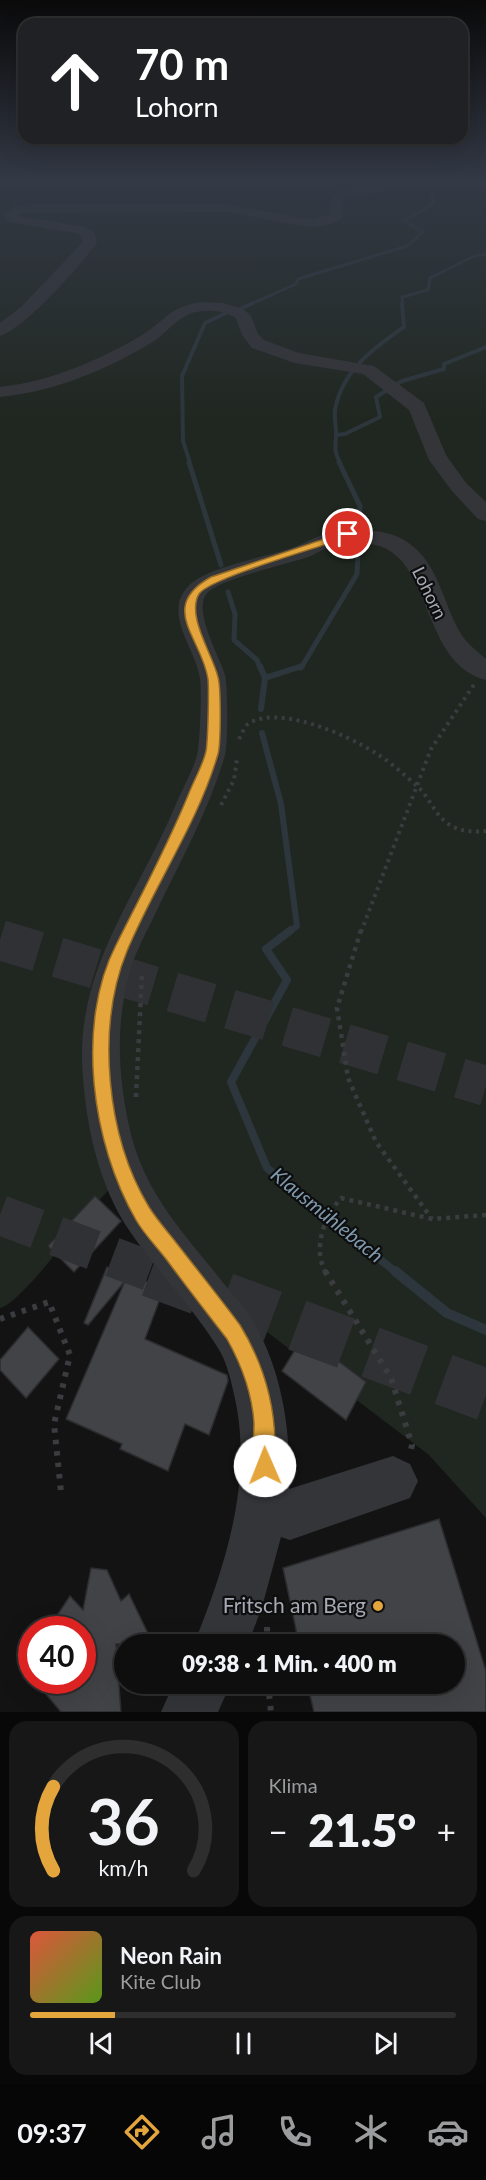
<!DOCTYPE html>
<html lang="de">
<meta charset="utf-8">
<style>
:root{--surface:#0e0e0f;--page:#171718;--text:#f1f3f6;--muted:#9b9c9e;--line:#2e2e2f;--accent:#e4a63c}
body{margin:0;font-family:Lato,sans-serif;background:var(--page);color:var(--text);height:100vh;display:flex;flex-direction:column;font-size:22px;white-space:nowrap}
*{box-sizing:border-box;margin:0}
p{font-size:20px;color:var(--muted)}
.icon{flex:none;width:33px;height:33px;fill:none;stroke:currentColor;stroke-width:2;stroke-linecap:round;stroke-linejoin:round}
.map{position:relative;height:1712px;overflow:hidden}
.drawer{display:flex;flex-direction:column;gap:9px;padding:9px;background:#080808;flex:1}
.drawer>*{flex:none}
.hud{position:absolute;left:18px;top:18px;width:450px;height:126px;border-radius:18px;box-shadow:0 6px 24px #0002,0 0 0 2px var(--line);background:#202124;color:#fff;overflow:hidden}
.speed{position:absolute;left:18px;top:1616px;display:flex;gap:12px;font-size:30px;font-weight:700;text-align:center}
.speed>*{display:grid;place-content:center;width:78px;height:78px;border-radius:50%;background:var(--surface);box-shadow:0 6px 24px #0002,0 0 0 2px var(--line);line-height:1}
.speed .limit{border:9px solid #d22;background:#fff;color:#111}
.pin{position:absolute;display:grid;place-items:center;width:51px;height:51px;color:#fff;margin:-26px;border:3px solid #fff;border-radius:50%;box-shadow:0 2px 6px #0007}
.me{position:absolute;width:66px;margin:-33px;rotate:359deg;stroke-linejoin:round;filter:drop-shadow(0 0 4px #0008)}
.turn{display:flex;align-items:center;gap:21px;height:126px;padding:0 18px;font-size:27px}
.turn .icon{width:78px;height:78px;stroke-width:2.5}
.turn b{display:block;font-size:42px;line-height:51px}
.big{font-size:45px;font-weight:800;line-height:1.1}
.drawer .card{flex:1;display:flex;flex-direction:column;justify-content:center;gap:9px;min-width:0;padding:0 21px;border-radius:18px;background:var(--page)}
.drawer .dial{align-items:center;gap:0}
.dial svg{height:156px;overflow:visible;fill:none;stroke:var(--line);stroke-width:7;stroke-linecap:round;text-anchor:middle}
.dial text{fill:var(--text);stroke:none}
.song{display:flex;align-items:center;gap:18px}
.cover{width:72px;height:72px;border-radius:9px;background:linear-gradient(135deg,hsl(10 70% 55%),hsl(90 70% 35%))}
.played{height:6px;border-radius:3px;background:linear-gradient(90deg,var(--accent) 20%,var(--line) 20%)}
.keys{display:flex;justify-content:space-around;direction:ltr}
.heat{display:flex;justify-content:space-between;align-items:center;font-size:33px;direction:ltr}
.drawer .tiles{flex:1;display:grid;gap:9px;grid-template-columns:1fr 1fr}
.card:last-child{grid-column:span 2}
.trip{position:absolute;left:114px;top:1634px;width:351px;height:60px;border-radius:30px;background:var(--surface);box-shadow:0 6px 24px #0002,0 0 0 2px var(--line);font-weight:800;line-height:60px;text-align:center}
.tabs{display:flex;height:96px;justify-content:space-around;align-items:center;background:#060606;color:var(--muted)}
.tabs .icon{width:42px;height:42px}
.tabs .on{color:var(--accent)}
.tabs b{font-size:27px;color:var(--text)}
.map>svg:first-child{display:block}
.green{fill:#202720}
.lines{fill:none;stroke-linecap:round;stroke-linejoin:round}
.stream-far5{stroke:#2d363c;stroke-width:3}
.stream-far4{stroke:#2d363c;stroke-width:4}
.stream-far3{stroke:#2d363c;stroke-width:5}
.stream-far2{stroke:#2d363c;stroke-width:6}
.stream-far1{stroke:#2d363c;stroke-width:8}
.stream{stroke:#2d363c;stroke-width:10}
.building{fill:#424347;stroke:#2d2d30;stroke-width:1.5}
.highway-tunnel-far1{stroke:#303134;stroke-width:40;stroke-dasharray:40 20;stroke-linecap:butt}
.highway-tunnel{stroke:#303134;stroke-width:52;stroke-dasharray:52 26;stroke-linecap:butt}
.path-far2{stroke:#3a3c40;stroke-width:4;stroke-dasharray:3 4.5;stroke-linecap:butt}
.path-far1{stroke:#3a3c40;stroke-width:4.5;stroke-dasharray:4 5;stroke-linecap:butt}
.path{stroke:#3a3c40;stroke-width:6;stroke-dasharray:4.5 7;stroke-linecap:butt}
.minor{fill:#343539;fill-rule:evenodd}
.route{fill:#e4a63c;stroke:#946c27;stroke-width:1.5}
.poi-dot{fill:#e4a63c;stroke:#0e0e0f;stroke-width:2}
.labels{text-anchor:middle;stroke-width:4.5;stroke-linejoin:round;paint-order:stroke}
.street-label{font-size:18px;fill:#a6aab4;stroke:#0e0e0f}
.water-label{font-size:20px;font-style:italic;fill:#7f99ad;stroke:#0e0e0f}
.near-poi-label{font-size:21px;fill:#a6aab4;stroke:#0e0e0f;text-anchor:end}
</style>
<div class="map">
<svg width="486" height="1712" viewBox="0 0 486 1712">
<rect width="100%" height="100%" fill="#131314"/>
<path class="green" d="M0 181H486V1518L429 1455 242 1313 124 1178C117 1184 109 1189 103 1196 84 1216 20 1305 0 1308Z"/>
<g class="lines">
<g class="stream-far5">
<polyline points="249,305 296,284 298,279 407,246 423,232 404,221 433,204 432,194"/>
<polyline points="403,305 402,297 428,290 430,278 474,256 486,254"/>
</g>
<g class="stream-far4">
<polyline points="240,309 253,303"/>
<polyline points="336,435 345,434 380,417 376,397 402,381 444,369 444,364 486,347"/>
<polyline points="190,463 183,441 182,376 205,323 226,313"/>
<path d="M340 463C333 448 336 448 336 433 336 425 334 417 335 410 342 370 374 348 404 327L402 303"/>
</g>
<g class="stream-far3">
<polyline points="189,462 221,565"/>
<polyline points="228,592 235,614 234,640 257,660 260,668"/>
<polyline points="301,668 357,574 360,506 339,462"/>
</g>
<g class="stream-far2">
<polyline points="260,666 265,678"/>
<polyline points="261,709 265,678 302,666"/>
<polyline points="262,733 281,804 297,926 289,932"/>
</g>
<polyline class="stream-far1" points="291,930 266,949 287,980 231,1082 267,1168 397,1273"/>
<polyline class="stream" points="395,1271 447,1313 486,1330"/>
</g>
<g class="building">
<polygon points="95,1196 121,1221 74,1272 48,1246"/>
<polygon points="107,1267 164,1288 145,1339 227,1375 228,1381 209,1435 185,1424 168,1471 120,1449 122,1444 66,1419 125,1281 88,1325 84,1323"/>
<polygon points="28,1327 59,1359 26,1398 0,1370 0,1360"/>
<polygon points="304,1335 366,1382 346,1420 282,1371"/>
<polygon points="439,1519 486,1671 486,1712 314,1712 307,1683 454,1683 454,1644 299,1644 283,1568"/>
<polygon points="91,1568 107,1570 121,1601 129,1594 153,1644 116,1644 121,1712 61,1712 34,1680 82,1680 82,1629 48,1629 70,1596 83,1610"/>
</g>
<g class="lines">
<g class="highway-tunnel-far1">
<polyline points="0,940 486,1086"/>
<polyline points="0,1215 155,1273"/>
</g>
<polyline class="highway-tunnel" points="151,1271 486,1395"/>
<g class="path-far2">
<path d="M239 739C242 734 244 727 248 724 278 704 347 735 374 752 389 761 405 775 418 787 430 798 435 816 450 825 461 832 474 832 486 831"/>
<polyline points="221,805 234,780 237,759"/>
<polyline points="361,932 431,749 475,683"/>
</g>
<g class="path-far1">
<polyline points="361,930 337,1008 348,1078 376,1142 432,1219"/>
<polyline points="136,1097 142,973"/>
<path d="M326 1273C312 1249 324 1217 341 1198L432 1219 486 1215"/>
</g>
<g class="path">
<polyline points="325,1271 391,1378 412,1445 410,1454"/>
<polyline points="0,1319 49,1302 70,1355 54,1424 61,1492"/>
<polyline points="267,1627 267,1644"/>
<polyline points="268,1683 271,1712"/>
</g>
<g class="minor">
<path d="M397 181H430L424 185 349 196 343 200 342 219 331 224 314 227 284 223 228 212 22 213 18 216 85 227 94 232 97 243C82 264 23 330 0 336V323L21 307 83 242 82 237 76 233 9 222 3 215 14 206 32 204H228L300 218 314 219 330 214 331 199 341 190Z"/>
<polygon points="445,181 486,183 486,191 451,185"/>
<path d="M200 302 223 303 243 309 251 316 258 334 264 340 299 353 374 366 424 403 446 455 466 483 486 502V521L478 519 452 491 429 460 409 410 363 374 295 363 252 348 242 335 236 318C223 310 206 309 192 313 175 319 165 335 151 343 106 370 53 392 0 397V387C49 382 100 360 142 335 166 320 168 308 200 302Z"/>
<path d="M340 528C362 530 389 529 407 542 440 563 443 607 463 637 469 645 478 652 486 659V680C419 663 434 553 371 544 363 543 352 541 344 542 332 543 319 553 308 557 287 564 220 579 207 593 192 610 220 657 225 675 228 687 228 743 225 755 210 808 182 858 158 908 148 930 135 951 129 975 116 1022 118 1073 128 1121 141 1190 182 1231 225 1285 233 1295 243 1305 250 1316 282 1368 291 1429 289 1489L393 1456 410 1464 418 1481 410 1498 290 1540 281 1537 262 1607 248 1644H194C226 1564 255 1477 233 1390 230 1376 226 1361 218 1348 194 1309 157 1271 131 1233 97 1185 84 1117 82 1059 80 963 141 889 176 804 183 787 195 768 198 750 200 736 202 691 200 678 196 653 175 629 179 603 180 596 187 586 193 582 215 566 264 557 292 548 308 542 323 533 340 528Z"/>
<polygon points="174,1683 231,1683 218,1712 161,1712"/>
</g>
</g>
<linearGradient id="sky" x2="0" y2="1"><stop stop-color="#0a0a0b"/><stop offset="0.43" stop-color="#333945"/><stop offset="1" stop-color="#333945" stop-opacity="0"/></linearGradient>
<rect width="486" height="421" fill="url(#sky)"/>
<path class="route" d="M348 531 353 534 352 536C327 545 209 578 199 594 186 616 213 655 218 677 221 687 221 743 218 754 198 823 155 884 127 951 96 1027 106 1136 149 1207 157 1220 169 1233 178 1245 199 1272 220 1298 240 1325 262 1361 274 1400 275 1441 275 1452 277 1463 272 1474L265 1477 257 1474C251 1458 254 1439 254 1423 252 1393 241 1364 227 1339 206 1312 186 1286 166 1259 156 1246 144 1234 136 1220 92 1144 75 1025 116 945 141 895 168 845 189 793 194 780 203 765 206 751 208 740 209 691 208 679 202 638 157 607 211 577Z"/>
<circle class="poi-dot" cx="378" cy="1606" r="6"/>
<g class="labels">
<g class="street-label">
<text transform="translate(429 593) rotate(64)" y="6">Lohorn</text>
</g>
<g class="water-label">
<text transform="translate(327 1215) rotate(39)" y="7">Klausmühlebach</text>
</g>
<g class="near-poi-label">
<text x="366" y="1613">Fritsch am Berg</text>
</g>
</g>
</svg>
<div class="speed"><div class="limit">40</div></div>
<div class="pin" style="left:348px;top:534px;background:#d93025"><svg class="icon" aria-label="arrive" viewBox="0 0 24 24"><path d="M6 21V4h12l-3 4 3 4H6"/></svg></div>
<svg class="me" style="left:265px;top:1466px" viewBox="-20 -20 40 40"><circle r="19" fill="#fff"/><path d="M0-13L10 11 0 6-10 11z" fill="#e4a63c"/></svg>
<div class="trip">09:38 · 1 Min. · 400 m</div>
<div class="hud">
<div class="turn"><svg class="icon" aria-label="ahead" viewBox="0 0 24 24"><path d="M12 20V5M6 11l6-6 6 6"/></svg><div><b>70 m</b>Lohorn</div></div>
</div>
</div>
<section class="drawer">
<div class="tiles">
<div class="card dial"><svg viewBox="0 0 100 80">
<path d="M14 69A42 42 0 1 1 86 69"/>
<path d="M14 69A42 42 0 0 1 14 26" stroke="#e4a63c"/>
<text x="50" y="56" font-size="32" font-weight="700">36</text>
<text x="50" y="72" font-size="11">km/h</text>
</svg></div>
<div class="card"><p>Klima</p>
<div class="heat"><a>−</a><b class="big">21.5°</b><a>+</a></div>
</div>
<div class="card">
<div class="song"><i class="cover"></i><div><b>Neon Rain</b><p>Kite Club</p></div></div>
<div class="played"></div>
<div class="keys"><svg class="icon" aria-label="previous" viewBox="0 0 24 24"><path d="M18 5L8 12l10 7zM5 5v14"/></svg><svg class="icon" aria-label="pause" viewBox="0 0 24 24"><path d="M8 5v14M16 5v14"/></svg><svg class="icon" aria-label="next" viewBox="0 0 24 24"><path d="M6 5l10 7-10 7zM19 5v14"/></svg></div>
</div>
</div>
</section>
<nav class="tabs">
<b>09:37</b>
<svg class="icon on" aria-label="directions" viewBox="0 0 24 24"><path d="M12 3l9 9-9 9-9-9zM9 14v-3h6M13 9l2 2-2 2"/></svg>
<svg class="icon" aria-label="music" viewBox="0 0 24 24"><path d="M9 18V5l10-2v13"/><circle cx="6" cy="18" r="3"/><circle cx="16" cy="16" r="3"/></svg>
<svg class="icon" aria-label="phone" viewBox="0 0 24 24"><path d="M5 4h4l2 5-3 2q2 4 5 5l2-3 5 2v4C11 20 4 13 5 4z"/></svg>
<svg class="icon" aria-label="climate" viewBox="0 0 24 24"><path d="M12 3v18M4 7l16 10M4 17L20 7"/></svg>
<svg class="icon" aria-label="car" viewBox="0 0 24 24"><path d="M5 17H2v-5l4-1 3-4h7l3 4 3 1v5h-3M9 17h6M6 11h13"/><circle cx="7" cy="17" r="2"/><circle cx="17" cy="17" r="2"/></svg>
</nav>
